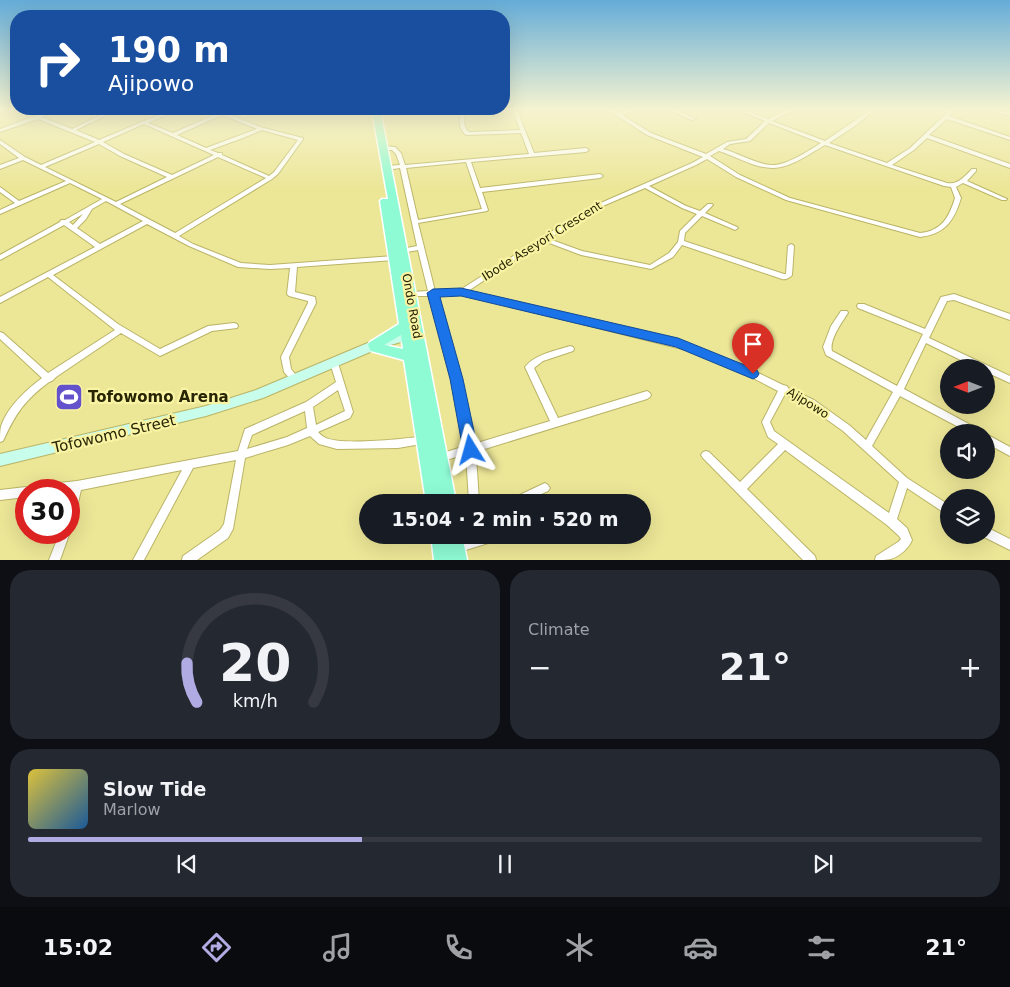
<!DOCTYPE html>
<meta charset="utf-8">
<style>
:root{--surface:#171b24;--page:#242831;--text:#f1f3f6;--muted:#9ea1a6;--line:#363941;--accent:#b1abe3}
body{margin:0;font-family:"DejaVu Sans",sans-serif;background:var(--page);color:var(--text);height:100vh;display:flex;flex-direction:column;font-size:19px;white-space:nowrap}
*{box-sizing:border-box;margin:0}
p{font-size:16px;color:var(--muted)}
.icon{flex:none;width:28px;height:28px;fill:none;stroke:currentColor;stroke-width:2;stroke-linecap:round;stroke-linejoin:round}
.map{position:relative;height:560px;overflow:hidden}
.drawer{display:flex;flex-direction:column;gap:10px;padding:10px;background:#0d0f14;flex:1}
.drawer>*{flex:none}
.hud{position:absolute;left:10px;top:10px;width:500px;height:105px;border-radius:20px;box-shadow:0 5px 20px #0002;background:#1a4fa0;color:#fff;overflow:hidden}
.needle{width:32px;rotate:270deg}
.controls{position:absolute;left:940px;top:359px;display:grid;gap:10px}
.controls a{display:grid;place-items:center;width:55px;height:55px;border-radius:50%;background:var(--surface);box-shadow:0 5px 20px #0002;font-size:25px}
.speed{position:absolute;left:15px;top:479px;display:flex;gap:10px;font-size:25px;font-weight:700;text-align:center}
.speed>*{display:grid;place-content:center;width:65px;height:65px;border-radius:50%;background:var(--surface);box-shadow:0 5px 20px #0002;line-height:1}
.speed .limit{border:8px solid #d22;background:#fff;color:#111}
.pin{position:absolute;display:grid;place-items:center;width:42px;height:42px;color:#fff;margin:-51px -21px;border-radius:50% 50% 50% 0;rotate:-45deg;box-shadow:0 0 5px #0007}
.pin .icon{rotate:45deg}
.me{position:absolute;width:55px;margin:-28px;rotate:352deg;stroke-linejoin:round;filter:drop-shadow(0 0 4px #0008)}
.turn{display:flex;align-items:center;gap:18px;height:105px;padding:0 15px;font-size:22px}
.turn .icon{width:65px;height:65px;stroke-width:2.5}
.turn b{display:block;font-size:35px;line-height:42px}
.big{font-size:38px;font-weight:700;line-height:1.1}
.drawer .card{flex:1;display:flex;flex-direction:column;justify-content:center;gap:8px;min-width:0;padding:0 18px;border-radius:20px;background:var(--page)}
.drawer .dial{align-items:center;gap:0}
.dial svg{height:130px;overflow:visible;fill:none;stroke:var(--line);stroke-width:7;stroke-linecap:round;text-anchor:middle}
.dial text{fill:var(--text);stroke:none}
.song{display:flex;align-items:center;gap:15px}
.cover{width:60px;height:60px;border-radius:8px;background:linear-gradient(135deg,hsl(50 70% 55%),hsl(210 70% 35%))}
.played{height:5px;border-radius:2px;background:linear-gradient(90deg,var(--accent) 35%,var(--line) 35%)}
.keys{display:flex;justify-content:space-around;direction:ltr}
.heat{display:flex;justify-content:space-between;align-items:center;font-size:28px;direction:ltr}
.drawer .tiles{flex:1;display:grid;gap:10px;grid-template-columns:1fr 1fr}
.card:last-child{grid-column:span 2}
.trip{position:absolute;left:359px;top:494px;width:292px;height:50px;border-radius:25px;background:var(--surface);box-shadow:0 5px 20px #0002;font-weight:700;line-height:50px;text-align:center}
.menu{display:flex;height:80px;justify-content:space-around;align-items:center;background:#090b0e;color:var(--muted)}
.menu .icon{width:35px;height:35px}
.menu .on{color:var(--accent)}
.menu b{font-size:22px;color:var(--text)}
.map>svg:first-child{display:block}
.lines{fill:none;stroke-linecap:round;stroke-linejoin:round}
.street-casing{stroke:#bab467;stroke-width:2}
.secondary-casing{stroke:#bab467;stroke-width:2}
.primary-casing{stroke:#fff;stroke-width:3}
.street{fill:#fff;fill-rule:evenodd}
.secondary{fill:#c7fdea;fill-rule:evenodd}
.primary{fill:#8ffbd5;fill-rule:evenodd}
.route{fill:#1a73e8;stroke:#114b97}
.labels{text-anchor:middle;stroke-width:4.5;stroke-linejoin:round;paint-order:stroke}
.street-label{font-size:12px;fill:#282504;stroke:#f9f3a4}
.near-poi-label{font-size:15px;font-weight:bold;fill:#282504;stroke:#f9f3a4;text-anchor:start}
.near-street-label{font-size:15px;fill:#282504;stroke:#f9f3a4}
</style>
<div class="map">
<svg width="1010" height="560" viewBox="0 0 1010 560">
<rect width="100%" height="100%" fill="#ece697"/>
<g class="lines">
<g class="street-casing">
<g id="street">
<path d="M51 110H58L42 117 72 129 111 110H117L76 130 99 140 170 110H176L148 123 173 133 225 110H231L226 113 260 127 303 138V139L278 174 272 179 179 236 193 244 241 263 270 265 394 256 397 258 394 260 297 267 295 292 315 297 316 303 289 357 291 369 299 379 298 381 295 382 292 381 284 372 281 357 308 303V301L289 296 287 294 290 268 270 269 238 267 189 246 147 224 53 275 118 324 160 349 208 326 234 323 237 324 238 326 237 328 212 331 160 356 121 333 56 377 52 381 49 382C24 401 16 413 3 441L0 442C0 437 0 431 1 426 8 406 26 390 42 378L0 339V332L3 333 48 373 115 330 48 277 0 303V297L95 247 64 225 0 260V255L60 222 61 220H65L102 199 70 183 0 214V210L15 203 0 192V187L19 201 66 181 23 160 0 169V165L19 158 0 144V140L25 157 41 165 95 142 38 119 0 132V129ZM222 115 257 129 206 148 177 135ZM144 124 214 155 172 175 124 154 103 142ZM262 130 298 140 274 172 269 176 222 155V153H218L210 150 243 138ZM99 144 120 156 167 177 116 202 45 167ZM218 157 266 178 175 233 120 204ZM106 201 143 221 100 244 77 228 86 219 92 209ZM83 214 73 225 69 222Z"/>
<path d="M462 110H466C464 118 462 126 469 132L520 130 513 110H517L534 153 586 148 589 150 586 152 471 162 480 188 600 174 603 176 600 178 482 192 488 210 487 211 418 223 435 291 460 290 587 209 692 163 703 157 647 135 608 110H614L619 113 628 110H635L622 115 651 133 706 154 727 142 746 139 765 121 738 110H745L768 119 788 110H794L772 121 825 141 870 110H875L855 126 829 143 887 163 910 148 950 110H955L949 116 1010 137V140L947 119 929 135 1010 164V168L927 138 914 150 892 165 947 183C958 185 965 176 972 169H976V171L967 181 1007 199 1006 200H1002L963 183 956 187 961 198C954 221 945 234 920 237L786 200 736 177 707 159 696 165 649 186 686 206 700 211 708 204H712L713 205 705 213 737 227 738 228 735 230 733 229 702 216 685 233 684 241 784 274H786L788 246 791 244 793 245 794 246 792 275C790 278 785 280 782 279L682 245 673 257 651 269 581 255 544 241 468 291 691 345 740 364 783 385 787 386 788 388 814 400 849 425 866 440 893 392 826 355 823 347 831 326 841 311H847L848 313C842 322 829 340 832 351L897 386 923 334 858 308 857 306 858 304H864L925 329 941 297 954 294 1010 314V320L954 300 947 301 929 338 1010 376V383L986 372V368H977L926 343 904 389 978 429 979 432H968L900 396 872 446 907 478 949 505V516L907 488 897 519 907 528 912 540C909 548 900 556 891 559 887 560 880 560 875 560L876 556 898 542 901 539 899 536 887 525 785 450 747 489 815 556 816 560H803L703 458 701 455 703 452 706 451 709 452 740 482 778 444 768 437 762 422 778 391 734 368 690 351 461 294 437 295C451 344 467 393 474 444L550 421 525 367C535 354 555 351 570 346L573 347 574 349 573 351 543 361 534 368 558 418 647 391 650 393 651 395 650 397 647 399 475 452 477 470 479 502H469L466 454 440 462 437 461 435 458 437 455 465 446 464 438 451 374 430 296H410L406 294 410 292 428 291 418 250 402 253 399 251 402 249 417 246 400 168 387 170 384 168 387 166 400 165 396 154 392 150H383L380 148 383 146 395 147 401 153 405 165 529 154 521 133 466 135C458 128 459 120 462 110ZM769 123 821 143C808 151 786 166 771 165 756 164 738 153 723 149L730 144 750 141ZM825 145 944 186 951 187 955 198C949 217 942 231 920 233L790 198 740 175 710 156 719 151C735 156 755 168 772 168 789 169 811 153 825 145ZM466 162 482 209 418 220 406 168ZM645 188 682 208 697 214 680 231 678 242 669 253 650 265 582 251 549 239 591 211ZM785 394 808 406 843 431 899 482 889 513 774 431 770 422Z"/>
<polygon points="669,110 676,110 696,119 692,120"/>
<polygon points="992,110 999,110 1010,113 1010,116"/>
<path d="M334 360 337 361 338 363 353 412 350 418 318 432C320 434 322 436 324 437 339 446 405 439 424 436L427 437 429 440 427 443 398 448 337 449 319 444 310 436 288 445 245 458 233 529 228 538 197 560H182L183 556 220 530 224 524 236 460 193 468 144 560H133L182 470 81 490 74 520 73 524 69 525V500L71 491 69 492V490H35L37 487 40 485 77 481 238 451 245 429 306 402 336 382 330 363 331 361ZM338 390 345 411 316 425 313 407ZM305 411 307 428 287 437 247 449 252 435Z"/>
<polygon points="986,434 1010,447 1010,456 986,443"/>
<polygon points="545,483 548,485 550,488 548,491 524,502 509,502 511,499"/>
<polygon points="26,487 30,490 26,490 26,497 0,500 0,490"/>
<polygon points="986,527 1010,539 1010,550 982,536 986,535"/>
<polygon points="69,529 70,532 60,560 49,560 60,532 69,532"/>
<polygon points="481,535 503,535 502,539 498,540 456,553 452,552 451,548 452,544"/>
</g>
</g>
<g class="secondary-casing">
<polygon id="secondary" points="414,330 418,331 420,334 418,337 377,349 263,398 206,416 0,466 0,454 206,406 256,390 370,342"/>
</g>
<g class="primary-casing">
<g id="primary">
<path d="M372 110H380L456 502H426L404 360 371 351 368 345 370 342 399 324 380 201 382 199H388ZM401 335 403 349 384 345Z"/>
<polygon points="431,535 462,535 467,560 434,560"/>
</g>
</g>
<use href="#street" class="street"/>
<use href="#secondary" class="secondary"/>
<use href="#primary" class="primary"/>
</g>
<linearGradient id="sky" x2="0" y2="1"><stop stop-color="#65acd8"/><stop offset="0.58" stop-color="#f6f4d0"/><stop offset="1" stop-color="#f6f4d0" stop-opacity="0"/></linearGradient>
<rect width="1010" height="189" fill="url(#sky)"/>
<polygon class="route" points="461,288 678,338 757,370 759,374 757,377 753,379 676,347 461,296 440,297 463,379 478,450 476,455 471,457 465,455 463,450 450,379 427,293 433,289"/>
<defs>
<g id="stadium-square" transform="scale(1.4375)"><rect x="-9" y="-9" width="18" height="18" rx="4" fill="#6352cb" stroke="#f9f3a4"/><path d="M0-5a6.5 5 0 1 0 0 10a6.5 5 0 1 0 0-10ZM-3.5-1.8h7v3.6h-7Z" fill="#fff"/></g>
</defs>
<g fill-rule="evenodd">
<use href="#stadium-square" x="69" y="397"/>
</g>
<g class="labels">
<g class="street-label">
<text transform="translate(542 241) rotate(-32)" y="4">Ibode Aseyori Crescent</text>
<text transform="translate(412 306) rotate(80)" y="4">Ondo Road</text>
<text transform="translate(808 403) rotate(32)" y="4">Ajipowo</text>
</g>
<g class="near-poi-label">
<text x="88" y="402">Tofowomo Arena</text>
</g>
<g class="near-street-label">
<text transform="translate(114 434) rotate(-13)" y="5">Tofowomo Street</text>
</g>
</g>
</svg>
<div class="controls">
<a><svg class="needle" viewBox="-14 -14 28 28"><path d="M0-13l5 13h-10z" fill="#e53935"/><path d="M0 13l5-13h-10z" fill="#9ea1a6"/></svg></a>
<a><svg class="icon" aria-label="sound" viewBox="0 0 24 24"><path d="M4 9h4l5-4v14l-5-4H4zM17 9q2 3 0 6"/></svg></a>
<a><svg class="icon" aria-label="layers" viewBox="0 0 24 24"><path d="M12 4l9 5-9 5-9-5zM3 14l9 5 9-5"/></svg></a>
</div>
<div class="speed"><div class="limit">30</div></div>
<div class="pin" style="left:753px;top:374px;background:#d93025"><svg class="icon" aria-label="arrive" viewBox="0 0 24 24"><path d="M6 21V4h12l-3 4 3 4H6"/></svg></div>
<svg class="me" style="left:471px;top:450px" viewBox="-20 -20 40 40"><path d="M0-17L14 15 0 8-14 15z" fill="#1a73e8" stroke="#fff" stroke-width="4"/></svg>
<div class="trip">15:04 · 2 min · 520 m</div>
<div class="hud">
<div class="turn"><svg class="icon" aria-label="right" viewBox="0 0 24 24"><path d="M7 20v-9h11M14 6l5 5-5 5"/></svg><div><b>190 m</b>Ajipowo</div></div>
</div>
</div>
<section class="drawer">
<div class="tiles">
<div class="card dial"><svg viewBox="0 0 100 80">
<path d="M14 69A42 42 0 1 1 86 69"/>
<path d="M14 69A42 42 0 0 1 8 45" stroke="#b1abe3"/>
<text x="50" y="56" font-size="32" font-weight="700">20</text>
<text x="50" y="72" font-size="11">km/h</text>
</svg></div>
<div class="card"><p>Climate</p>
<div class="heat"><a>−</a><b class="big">21°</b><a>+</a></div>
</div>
<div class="card">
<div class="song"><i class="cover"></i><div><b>Slow Tide</b><p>Marlow</p></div></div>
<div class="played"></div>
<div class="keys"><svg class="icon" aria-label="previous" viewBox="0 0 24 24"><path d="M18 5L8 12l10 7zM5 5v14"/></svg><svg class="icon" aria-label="pause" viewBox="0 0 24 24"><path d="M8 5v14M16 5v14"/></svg><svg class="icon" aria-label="next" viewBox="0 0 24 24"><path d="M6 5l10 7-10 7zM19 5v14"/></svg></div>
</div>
</div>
</section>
<nav class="menu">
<b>15:02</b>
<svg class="icon on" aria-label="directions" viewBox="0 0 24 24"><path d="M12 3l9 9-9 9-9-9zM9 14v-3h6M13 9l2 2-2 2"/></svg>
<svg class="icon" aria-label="music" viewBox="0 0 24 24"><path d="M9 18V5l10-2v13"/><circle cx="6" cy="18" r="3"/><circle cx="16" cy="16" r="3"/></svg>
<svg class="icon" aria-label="phone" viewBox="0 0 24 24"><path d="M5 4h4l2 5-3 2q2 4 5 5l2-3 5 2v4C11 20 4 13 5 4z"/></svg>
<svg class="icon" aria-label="climate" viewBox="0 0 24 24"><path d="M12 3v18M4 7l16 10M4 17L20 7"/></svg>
<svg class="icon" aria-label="car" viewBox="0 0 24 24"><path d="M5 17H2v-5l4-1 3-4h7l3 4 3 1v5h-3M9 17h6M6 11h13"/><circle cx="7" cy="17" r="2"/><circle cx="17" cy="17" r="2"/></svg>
<svg class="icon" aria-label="filters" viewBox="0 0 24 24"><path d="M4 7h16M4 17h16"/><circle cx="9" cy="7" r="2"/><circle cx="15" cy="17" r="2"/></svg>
<b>21°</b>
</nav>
